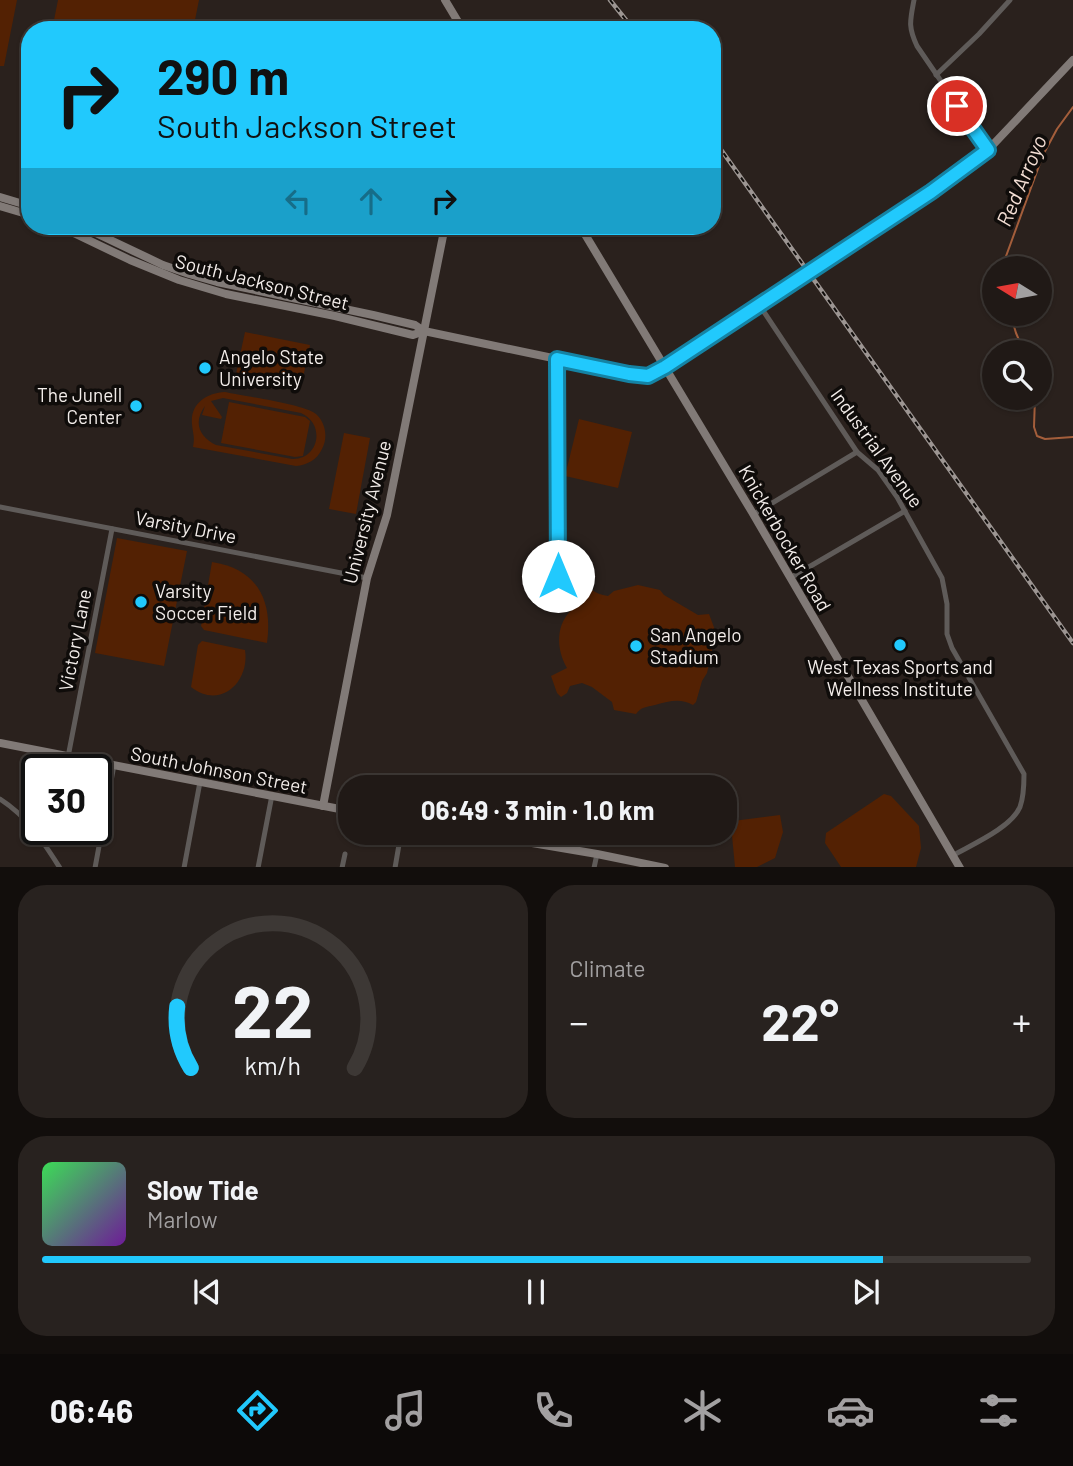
<!DOCTYPE html>
<meta charset="utf-8">
<style>
:root{--surface:#201916;--page:#28221f;--text:#f1f3f6;--muted:#a2a0a1;--line:#3d3835;--accent:#21c9fd}
body{margin:0;font-family:Barlow,sans-serif;background:var(--page);color:var(--text);height:100vh;display:flex;flex-direction:column;font-size:26px;white-space:nowrap}
*{box-sizing:border-box;margin:0}
p{font-size:23px;color:var(--muted)}
.icon{flex:none;width:38px;height:38px;fill:none;stroke:currentColor;stroke-width:2;stroke-linecap:round;stroke-linejoin:round}
.map{position:relative;height:867px;overflow:hidden}
.panel{display:flex;flex-direction:column;gap:18px;padding:18px;background:#120e0c;flex:1}
.panel>*{flex:none}
.hud{position:absolute;left:21px;top:21px;width:700px;height:214px;border-radius:28px;box-shadow:0 2px 5px #0004,0 0 0 2px var(--line);background:#21c9fd;color:#111;overflow:hidden}
.needle{width:46px;rotate:281deg}
.controls{position:absolute;left:982px;top:256px;display:grid;gap:14px}
.controls a{display:grid;place-items:center;width:70px;height:70px;border-radius:50%;background:var(--surface);box-shadow:0 2px 5px #0004,0 0 0 2px var(--line);font-size:35px}
.speed{position:absolute;left:21px;top:754px;display:flex;gap:14px;font-size:35px;font-weight:700;text-align:center}
.speed>*{display:grid;place-content:center;width:91px;height:91px;border-radius:50%;background:var(--surface);box-shadow:0 2px 5px #0004,0 0 0 2px var(--line);line-height:1}
.speed .limit{border:4px solid #111;border-radius:10px;background:#fff;color:#111}
.pin{position:absolute;display:grid;place-items:center;width:60px;height:60px;color:#fff;margin:-30px;border:4px solid #fff;border-radius:50%;box-shadow:0 2px 7px #0007}
.me{position:absolute;width:77px;margin:-38px;rotate:0deg;stroke-linejoin:round;filter:drop-shadow(0 0 5px #0008)}
.turn{display:flex;align-items:center;gap:24px;height:147px;padding:0 21px;font-size:32px}
.turn .icon{width:91px;height:91px;stroke-width:2.5}
.turn b{display:block;font-size:49px;line-height:60px}
.lanes{display:flex;align-items:center;height:66px;padding:0 21px;background:#0003;justify-content:center;gap:35px;direction:ltr}
.lanes .off{opacity:.35}
.big{font-size:52px;font-weight:700;line-height:1.1}
.panel .card{flex:1;display:flex;flex-direction:column;justify-content:center;gap:10px;min-width:0;padding:0 24px;border-radius:28px;background:var(--page)}
.panel .dial{align-items:center;gap:0}
.dial svg{height:182px;overflow:visible;fill:none;stroke:var(--line);stroke-width:7;stroke-linecap:round;text-anchor:middle}
.dial text{fill:var(--text);stroke:none}
.song{display:flex;align-items:center;gap:21px}
.cover{width:84px;height:84px;border-radius:10px;background:linear-gradient(135deg,hsl(130 70% 55%),hsl(280 70% 35%))}
.played{height:7px;border-radius:4px;background:linear-gradient(90deg,var(--accent) 85%,var(--line) 85%)}
.keys{display:flex;justify-content:space-around;direction:ltr}
.heat{display:flex;justify-content:space-between;align-items:center;font-size:38px;direction:ltr}
.panel .tiles{flex:1;display:grid;gap:18px;grid-template-columns:1fr 1fr}
.card:last-child{grid-column:span 2}
.trip{position:absolute;left:338px;top:775px;width:399px;height:70px;border-radius:28px;background:var(--surface);box-shadow:0 2px 5px #0004,0 0 0 2px var(--line);font-weight:700;line-height:70px;text-align:center}
.menu{display:flex;height:112px;justify-content:space-around;align-items:center;background:#0d0a09;color:var(--muted)}
.menu .icon{width:49px;height:49px}
.menu .on{color:var(--accent)}
.menu b{font-size:32px;color:var(--text)}
.map>svg:first-child{display:block}
.green{fill:#532103;fill-rule:evenodd}
.lines{fill:none;stroke-linecap:round;stroke-linejoin:round}
.stream{stroke:#a45e3b;stroke-width:2}
.street{stroke:#5f5b59;stroke-width:5}
.secondary{stroke:#817a77;stroke-width:8}
.rail-casing{stroke:#9c9592;stroke-width:4.5}
.rail{stroke:#0f0c0a;stroke-width:2;stroke-dasharray:5;stroke-linecap:butt}
.route-casing{stroke:#1583a4;stroke-width:18}
.route{stroke:#21c9fd;stroke-width:12}
.poi-dot{fill:#21c9fd;stroke:#0f0c0a;stroke-width:2.5}
.labels{text-anchor:middle;stroke-width:7;stroke-linejoin:round;paint-order:stroke}
.street-label{font-size:19px;fill:#f3edea;stroke:#0f0c0a}
.poi-label{font-size:19px;fill:#f3edea;stroke:#0f0c0a;text-anchor:start}
.water-label{font-size:21px;font-style:italic;fill:#f3ded4;stroke:#0f0c0a}
</style>
<div class="map">
<svg width="1073" height="868" viewBox="0 0 1073 868">
<rect width="100%" height="100%" fill="#2a211d"/>
<g class="green">
<polygon points="0,0 17,0 4,66 0,66"/>
<polygon points="58,0 199,0 193,30 52,30"/>
<polygon points="245,332 310,345 301,387 236,374"/>
<path d="M225 392C243 396 304 404 316 414 326 423 328 438 322 449 317 460 307 465 296 466L193 447C195 436 193 435 192 424 190 404 206 393 225 392ZM223 398 301 413C326 424 319 460 292 459L216 445C199 437 193 422 205 406L202 415 221 419 222 417 211 401Z"/>
<polygon points="229,402 305,417 310,421 303,456 295,457 221,443"/>
<polygon points="579,419 632,432 618,488 565,476"/>
<polygon points="344,433 370,438 356,514 329,509"/>
<polygon points="117,538 187,551 164,666 95,653"/>
<path d="M212 562C257 569 273 600 267 643L204 630 201 626Z"/>
<path d="M581 576C588 588 594 594 608 596L614 591 638 585 660 590 664 595 698 615 709 614 715 630 709 635 714 641 707 673 702 681 696 702 693 705C680 698 670 701 655 705 646 707 641 707 636 714L614 710 612 702 592 687 582 683 570 686 567 693 561 697 557 693 551 676 567 668C556 649 555 623 574 608 577 605 581 603 583 600L584 588 574 587 572 584Z"/>
<path d="M202 641 245 650C250 682 220 710 191 687L198 645Z"/>
<polygon points="884,794 891,796 919,826 921,848 916,867 841,867 825,843 826,833"/>
<polygon points="780,815 783,832 775,858 757,867 735,867 731,825 733,821"/>
</g>
<g class="lines">
<g class="stream">
<polyline points="1008,268 1005,259 1043,155 1057,129 1073,107"/>
<polyline points="1010,313 1016,333 1024,352"/>
<polyline points="1035,397 1034,427 1037,436 1045,439 1073,437"/>
</g>
<g class="street">
<path d="M914 0C910 21 908 27 917 46L988 150"/>
<polyline points="936,75 979,34 1010,0"/>
<path d="M760 306 857 452 878 470 897 497 942 578 947 604V634L952 648 1024 774C1024 785 1024 796 1020 807 1011 828 971 845 952 856"/>
<polyline points="557,359 558,576"/>
<polyline points="0,507 367,578"/>
<polyline points="754,514 857,452"/>
<polyline points="790,578 905,511"/>
<polyline points="68,757 112,529"/>
<path d="M0 799C28 817 42 840 60 868"/>
<polyline points="95,868 114,765"/>
<polyline points="184,868 200,782"/>
<polyline points="258,868 272,795"/>
<polyline points="342,868 345,854"/>
<polyline points="395,868 401,833"/>
<polyline points="594,868 597,854"/>
</g>
<g class="secondary">
<polyline points="445,0 463,30"/>
<polyline points="0,197 30,206"/>
<polyline points="0,206 30,215"/>
<polyline points="59,226 130,260 179,280 226,294 335,316 413,335 424,331"/>
<polyline points="81,226 163,265 189,274 217,282 373,315 415,325 424,331 629,374 648,376 665,367 931,193 988,150 1073,60"/>
<polyline points="580,226 752,512 960,868"/>
<polyline points="0,743 350,811"/>
<polyline points="323,806 367,578 387,515 445,226"/>
<polyline points="473,833 597,854 665,868"/>
</g>
<g class="rail-casing">
<g id="rail">
<polyline points="610,0 634,30"/>
<polyline points="712,137 1073,643"/>
</g>
</g>
<use href="#rail" class="rail"/>
</g>
<g class="lines">
<g class="route-casing">
<polyline id="route" points="558,576 557,359 629,374 648,376 665,367 931,192 988,150 957,106"/>
</g>
<use href="#route" class="route"/>
</g>
<g class="poi-dot">
<circle cx="205" cy="368" r="7"/>
<circle cx="136" cy="406" r="7"/>
<circle cx="141" cy="602" r="7"/>
<circle cx="900" cy="645" r="7"/>
<circle cx="636" cy="646" r="7"/>
</g>
<g class="labels">
<g class="street-label">
<text transform="translate(262 282) rotate(14)" y="7">South Jackson Street</text>
<text transform="translate(877 448) rotate(54)" y="7">Industrial Avenue</text>
<text transform="translate(367 512) rotate(-76)" y="7">University Avenue</text>
<text transform="translate(186 527) rotate(11)" y="7">Varsity Drive</text>
<text transform="translate(785 538) rotate(60)" y="7">Knickerbocker Road</text>
<text transform="translate(75 640) rotate(-79)" y="7">Victory Lane</text>
<text transform="translate(219 770) rotate(11)" y="7">South Johnson Street</text>
</g>
<g class="poi-label">
<text x="219" y="364">Angelo State<tspan x="219" dy="22">University</tspan></text>
<text x="122" y="402" text-anchor="end">The Junell<tspan x="122" dy="22">Center</tspan></text>
<text x="155" y="598">Varsity<tspan x="155" dy="22">Soccer Field</tspan></text>
<text x="650" y="642">San Angelo<tspan x="650" dy="22">Stadium</tspan></text>
<text x="900" y="674" text-anchor="middle">West Texas Sports and<tspan x="900" dy="22">Wellness Institute</tspan></text>
</g>
<g class="water-label">
<text transform="translate(1022 181) rotate(-67)" y="7">Red Arroyo</text>
</g>
</g>
</svg>
<div class="controls">
<a><svg class="needle" viewBox="-14 -14 28 28"><path d="M0-13l5 13h-10z" fill="#e53935"/><path d="M0 13l5-13h-10z" fill="#a2a0a1"/></svg></a>
<a><svg class="icon" aria-label="search" viewBox="0 0 24 24"><circle cx="10" cy="10" r="6"/><path d="M15 15l6 6"/></svg></a>
</div>
<div class="speed"><div class="limit">30</div></div>
<div class="pin" style="left:957px;top:106px;background:#d93025"><svg class="icon" aria-label="arrive" viewBox="0 0 24 24"><path d="M6 21V4h12l-3 4 3 4H6"/></svg></div>
<svg class="me" style="left:558px;top:576px" viewBox="-20 -20 40 40"><circle r="19" fill="#fff"/><path d="M0-13L10 11 0 6-10 11z" fill="#21c9fd"/></svg>
<div class="trip">06:49 · 3 min · 1.0 km</div>
<div class="hud">
<div class="turn"><svg class="icon" aria-label="right" viewBox="0 0 24 24"><path d="M7 20v-9h11M14 6l5 5-5 5"/></svg><div><b>290 m</b>South Jackson Street</div></div>
<div class="lanes"><svg class="icon off" aria-label="left" viewBox="0 0 24 24"><path d="M17 20v-9H6M10 6l-5 5 5 5"/></svg><svg class="icon off" aria-label="ahead" viewBox="0 0 24 24"><path d="M12 20V5M6 11l6-6 6 6"/></svg><svg class="icon" aria-label="right" viewBox="0 0 24 24"><path d="M7 20v-9h11M14 6l5 5-5 5"/></svg></div>
</div>
</div>
<section class="panel">
<div class="tiles">
<div class="card dial"><svg viewBox="0 0 100 80">
<path d="M14 69A42 42 0 1 1 86 69"/>
<path d="M14 69A42 42 0 0 1 8 42" stroke="#21c9fd"/>
<text x="50" y="56" font-size="32" font-weight="700">22</text>
<text x="50" y="72" font-size="11">km/h</text>
</svg></div>
<div class="card"><p>Climate</p>
<div class="heat"><a>−</a><b class="big">22°</b><a>+</a></div>
</div>
<div class="card">
<div class="song"><i class="cover"></i><div><b>Slow Tide</b><p>Marlow</p></div></div>
<div class="played"></div>
<div class="keys"><svg class="icon" aria-label="previous" viewBox="0 0 24 24"><path d="M18 5L8 12l10 7zM5 5v14"/></svg><svg class="icon" aria-label="pause" viewBox="0 0 24 24"><path d="M8 5v14M16 5v14"/></svg><svg class="icon" aria-label="next" viewBox="0 0 24 24"><path d="M6 5l10 7-10 7zM19 5v14"/></svg></div>
</div>
</div>
</section>
<nav class="menu">
<b>06:46</b>
<svg class="icon on" aria-label="directions" viewBox="0 0 24 24"><path d="M12 3l9 9-9 9-9-9zM9 14v-3h6M13 9l2 2-2 2"/></svg>
<svg class="icon" aria-label="music" viewBox="0 0 24 24"><path d="M9 18V5l10-2v13"/><circle cx="6" cy="18" r="3"/><circle cx="16" cy="16" r="3"/></svg>
<svg class="icon" aria-label="phone" viewBox="0 0 24 24"><path d="M5 4h4l2 5-3 2q2 4 5 5l2-3 5 2v4C11 20 4 13 5 4z"/></svg>
<svg class="icon" aria-label="climate" viewBox="0 0 24 24"><path d="M12 3v18M4 7l16 10M4 17L20 7"/></svg>
<svg class="icon" aria-label="car" viewBox="0 0 24 24"><path d="M5 17H2v-5l4-1 3-4h7l3 4 3 1v5h-3M9 17h6M6 11h13"/><circle cx="7" cy="17" r="2"/><circle cx="17" cy="17" r="2"/></svg>
<svg class="icon" aria-label="filters" viewBox="0 0 24 24"><path d="M4 7h16M4 17h16"/><circle cx="9" cy="7" r="2"/><circle cx="15" cy="17" r="2"/></svg>
</nav>
